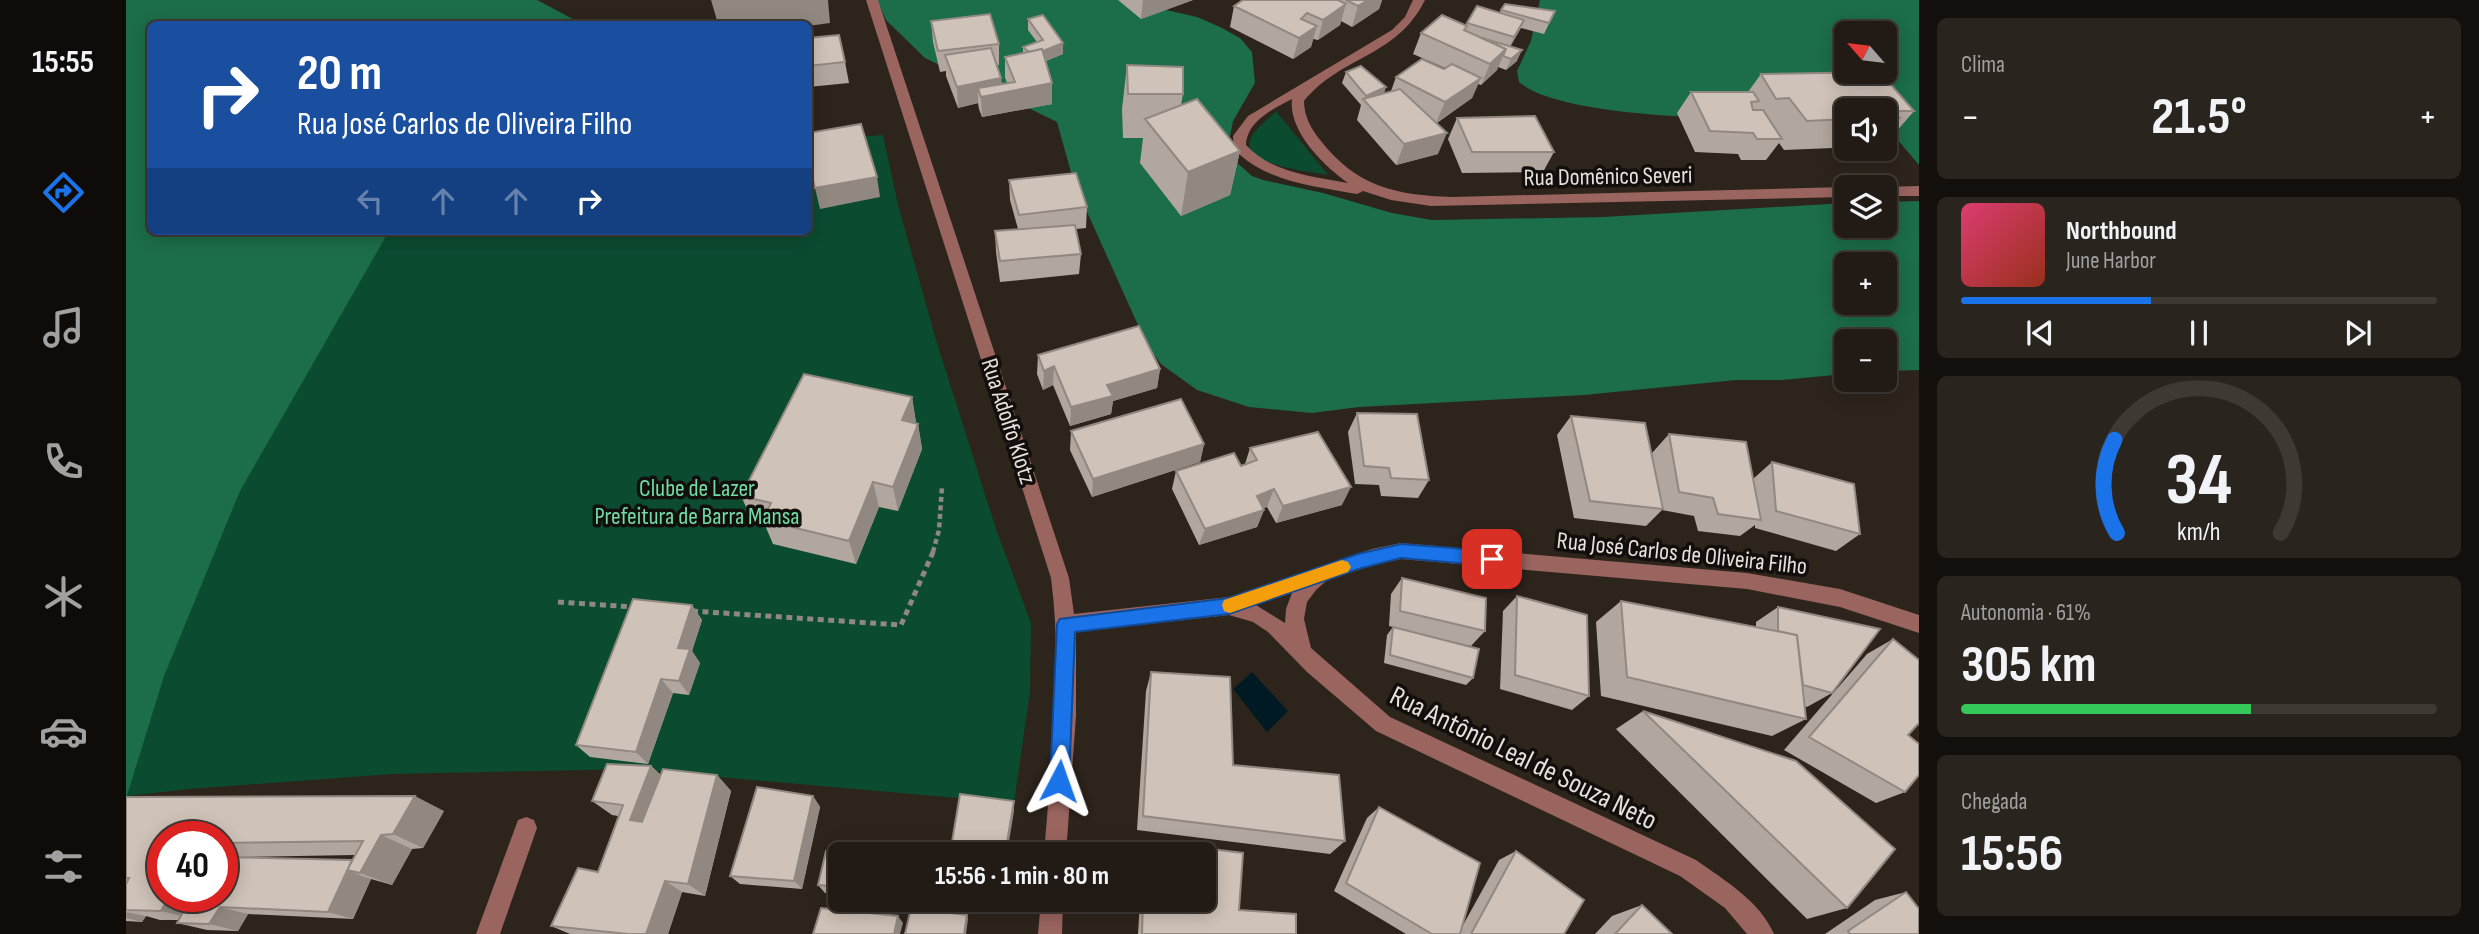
<!DOCTYPE html>
<html lang="pt">
<meta charset="utf-8">
<style>
:root{--surface:#221b15;--page:#2a241e;--text:#f1f3f6;--muted:#a2a1a0;--line:#3f3934;--accent:#1a73e8}
body{margin:0;font-family:"Sofia Sans Condensed",sans-serif;background:var(--page);color:var(--text);height:100vh;display:flex;flex-direction:column;font-size:26px;white-space:nowrap}
*{box-sizing:border-box;margin:0}
p{font-size:23px;color:var(--muted)}
.icon{flex:none;width:38px;height:38px;fill:none;stroke:currentColor;stroke-width:2;stroke-linecap:round;stroke-linejoin:round}
.map{position:relative;flex:1;overflow:hidden}
.side{display:flex;flex-direction:column;gap:18px;padding:18px;background:#130f0c;width:560px}
.side>*{flex:none}
.guide{position:absolute;left:21px;top:21px;width:665px;height:214px;border-radius:10px;box-shadow:0 4px 18px #0003,0 0 0 2px var(--line);background:#1a4fa0;color:#fff;overflow:hidden}
.needle{width:46px;rotate:298deg}
.controls{position:absolute;left:1708px;top:21px;display:grid;gap:14px}
.controls a{display:grid;place-items:center;width:63px;height:63px;border-radius:10px;background:var(--surface);box-shadow:0 4px 18px #0003,0 0 0 2px var(--line);font-size:35px}
.speed{position:absolute;left:21px;top:821px;display:flex;gap:14px;font-size:35px;font-weight:700;text-align:center}
.speed>*{display:grid;place-content:center;width:91px;height:91px;border-radius:50%;background:var(--surface);box-shadow:0 4px 18px #0003,0 0 0 2px var(--line);line-height:1}
.speed .limit{border:10px solid #d22;background:#fff;color:#111}
.pin{position:absolute;display:grid;place-items:center;width:60px;height:60px;color:#fff;margin:-30px;border-radius:14px;box-shadow:0 4px 10px #0006}
.me{position:absolute;width:77px;margin:-38px;rotate:4deg;stroke-linejoin:round;filter:drop-shadow(0 0 5px #0008)}
.turn{display:flex;align-items:center;gap:24px;height:147px;padding:0 35px;font-size:32px}
.turn .icon{width:91px;height:91px;stroke-width:2.5}
.turn b{display:block;font-size:49px;line-height:60px}
.lanes{display:flex;align-items:center;height:66px;padding:0 35px;background:#0003;justify-content:center;gap:35px;direction:ltr}
.lanes .off{opacity:.35}
.big{font-size:52px;font-weight:700;line-height:1.1}
.side .widget{flex:1;display:flex;flex-direction:column;justify-content:center;gap:10px;min-width:0;padding:0 24px;border-radius:10px;background:var(--page)}
.side .dial{align-items:center;gap:0}
.dial svg{height:182px;overflow:visible;fill:none;stroke:var(--line);stroke-width:7;stroke-linecap:round;text-anchor:middle}
.dial text{fill:var(--text);stroke:none}
.song{display:flex;align-items:center;gap:21px}
.cover{width:84px;height:84px;border-radius:10px;background:linear-gradient(135deg,hsl(340 70% 55%),hsl(10 70% 35%))}
.played{height:7px;border-radius:4px;background:linear-gradient(90deg,var(--accent) 40%,var(--line) 40%)}
.keys{display:flex;justify-content:space-around;direction:ltr}
.heat{display:flex;justify-content:space-between;align-items:center;font-size:38px;direction:ltr}
.charge{height:10px;border-radius:5px;background:linear-gradient(90deg,#34c759 61%,var(--line) 0)}
.trip{position:absolute;left:702px;top:842px;width:388px;height:70px;border-radius:10px;background:var(--surface);box-shadow:0 4px 18px #0003,0 0 0 2px var(--line);font-weight:700;line-height:70px;text-align:center}
main{display:flex;flex:1;min-height:0}
.tabs{display:flex;flex-direction:column;width:126px;justify-content:space-around;align-items:center;background:#0e0b08;color:var(--muted)}
.tabs .icon{width:49px;height:49px}
.tabs .current{color:var(--accent)}
.tabs b{font-size:32px;color:var(--text)}
.map>svg:first-child{display:block}
.green{fill:#0b4b30}
.forest{fill:#1c6d49;fill-rule:evenodd}
.water{fill:#001a23}
.lines{fill:none;stroke-linecap:round;stroke-linejoin:round}
.path-far1{stroke:#8f8781;stroke-width:4.5;stroke-dasharray:5 3.5;stroke-linecap:butt}
.path{stroke:#8f8781;stroke-width:5;stroke-dasharray:6 4.5;stroke-linecap:butt}
.minor{fill:#9a645f;fill-rule:evenodd}
.wall{fill:#b2a79e;fill-rule:evenodd}
.shaded-wall{fill:#918881}
.building{fill:#cfc2b8;stroke:#918881;stroke-width:2}
.route{fill:#1a73e8;stroke:#114b97;stroke-width:2}
.slow{fill:#f59e0b}
.labels{text-anchor:middle;stroke-width:7;stroke-linejoin:round;paint-order:stroke}
.street-label{font-size:24px;fill:#e7e0db;stroke:#120e0b}
.park-label{font-size:24px;fill:#71dca5;stroke:#120e0b}
.near-street-label{font-size:28px;fill:#e7e0db;stroke:#120e0b}
</style>
<main>
<nav class="tabs">
<b>15:55</b>
<svg class="icon current" aria-label="directions" viewBox="0 0 24 24"><path d="M12 3l9 9-9 9-9-9zM9 14v-3h6M13 9l2 2-2 2"/></svg>
<svg class="icon" aria-label="music" viewBox="0 0 24 24"><path d="M9 18V5l10-2v13"/><circle cx="6" cy="18" r="3"/><circle cx="16" cy="16" r="3"/></svg>
<svg class="icon" aria-label="phone" viewBox="0 0 24 24"><path d="M5 4h4l2 5-3 2q2 4 5 5l2-3 5 2v4C11 20 4 13 5 4z"/></svg>
<svg class="icon" aria-label="climate" viewBox="0 0 24 24"><path d="M12 3v18M4 7l16 10M4 17L20 7"/></svg>
<svg class="icon" aria-label="car" viewBox="0 0 24 24"><path d="M5 17H2v-5l4-1 3-4h7l3 4 3 1v5h-3M9 17h6M6 11h13"/><circle cx="7" cy="17" r="2"/><circle cx="17" cy="17" r="2"/></svg>
<svg class="icon" aria-label="filters" viewBox="0 0 24 24"><path d="M4 7h16M4 17h16"/><circle cx="9" cy="7" r="2"/><circle cx="15" cy="17" r="2"/></svg>
</nav>
<div class="map">
<svg width="1793" height="934" viewBox="0 0 1793 934">
<rect width="100%" height="100%" fill="#2d241c"/>
<g class="green">
<polygon points="0,0 411,0 456,24 24,24 24,231 682,231 683,140 757,135 772,205 811,343 870,529 905,623 904,691 888,803 503,769 267,774 63,789 1,796 0,799"/>
<path d="M1150 111 1202 175C1186 172 1114 165 1124 140 1128 129 1142 120 1150 111Z"/>
</g>
<g class="forest">
<polygon points="0,0 411,0 456,24 24,24 24,231 263,231 114,491 38,676 0,799"/>
<path d="M751 0H996L1071 17 1094 27 1114 38 1126 52 1129 83 1107 121 1103 141 1109 161 1126 176 1137 180 1197 193 1266 213 1306 220 1477 217 1720 203V226H1759V202L1793 201V370L1759 371V341H1720V374L1655 380H1610L1458 395 1233 407 1186 413 1123 407 1071 390 1035 364 1021 345 948 183 931 122 799 58 760 20ZM1720 264H1759V303H1720Z"/>
<path d="M1414 0H1793V165L1759 125V110C1721 110 1684 117 1646 118 1592 120 1431 116 1393 82L1391 71 1405 41ZM1720 33H1759V72H1720Z"/>
</g>
<polygon class="water" points="1126,672 1162,711 1141,732 1107,689"/>
<g class="lines">
<polyline class="path-far1" points="807,552 813,530 816,487"/>
<g class="path">
<polyline points="432,602 508,607"/>
<polyline points="566,611 775,625 808,550"/>
</g>
<g class="minor">
<path d="M740 0H752L943 578 948 614 1103 597 1246 549 1275 543 1621 573 1714 589 1793 615V633L1714 607 1621 589 1275 559 1246 565 1200 581 1190 590 1181 602 1178 619 1185 648 1264 717 1570 860C1598 880 1634 901 1648 934H1621L1599 908 1554 876 1250 731 1181 672 1142 632 1127 622 1103 615 950 632V716L940 854H918C925 762 937 670 925 578ZM1166 593 1160 609 1159 623 1130 605Z"/>
<path d="M1287 0H1299C1270 58 1216 55 1178 101 1178 116 1185 129 1195 141 1231 187 1270 195 1326 197L1720 187V197L1305 206 1265 200 1237 191 1231 194C1189 186 1139 182 1108 149L1107 136 1122 116 1266 30 1279 17ZM1166 99C1162 131 1198 166 1222 183 1186 176 1146 173 1120 145 1121 121 1147 109 1166 99Z"/>
<polygon points="1793,186 1793,196 1759,196 1759,187 1755,187"/>
<polygon points="400,817 408,820 411,828 374,934 350,934 392,820"/>
<polygon points="915,900 937,900 936,934 912,934"/>
</g>
</g>
<g class="wall">
<polygon points="992,0 1067,0 1015,19"/>
<polygon points="1117,0 1256,0 1253,9 1226,27 1215,21 1214,25 1192,40 1187,39 1185,47 1167,59 1104,27 1108,6"/>
<polygon points="1375,10 1429,11 1418,34 1395,28 1384,47 1391,61 1380,70 1372,67 1371,70 1355,85 1352,84 1346,98 1311,123 1312,154 1270,165 1231,120 1235,105 1216,83 1220,72 1258,93 1265,91 1270,77 1319,68 1287,54 1295,33 1340,25 1341,23 1374,13"/>
<polygon points="902,19 937,54 920,61 926,83 926,104 856,117 853,109 852,103 832,108 820,76 820,71 814,72 807,42 805,21 873,44 873,65 871,65 876,84 881,83 879,77 879,57 897,53 897,47 911,42 902,30"/>
<polygon points="682,38 719,62 723,83 682,87"/>
<polygon points="1001,65 1057,94 1055,105 1114,151 1104,195 1055,216 1014,163 1017,138 997,138 996,109"/>
<polygon points="1635,74 1788,111 1763,140 1759,140 1759,110 1720,110 1720,148 1715,142 1713,142 1707,148 1658,150 1653,143 1640,160 1615,160 1612,154 1569,152 1551,113 1565,92 1622,92"/>
<polygon points="1331,118 1428,152 1417,172 1336,173 1322,139"/>
<polygon points="883,180 961,207 960,228 950,229 955,254 953,274 874,282 870,252 869,231 892,229 884,200"/>
<polygon points="912,355 1034,369 1031,388 987,401 985,414 944,426 927,385 917,390 911,374"/>
<polygon points="786,397 790,423 792,424 796,449 772,511 753,507 730,564 647,544 638,523 626,520 615,496"/>
<polygon points="1231,413 1303,480 1292,498 1255,496 1253,485 1229,484 1222,432"/>
<polygon points="1445,416 1527,461 1526,453 1543,434 1627,479 1646,462 1734,534 1710,551 1629,528 1629,525 1614,536 1572,531 1568,516 1536,510 1520,526 1448,518 1431,435"/>
<polygon points="945,431 1078,444 1074,462 966,497 944,450"/>
<polygon points="1124,448 1216,505 1150,523 1141,507 1137,508 1138,510 1131,527 1073,545 1046,489 1050,471 1115,466 1119,464"/>
<polygon points="1276,578 1359,631 1345,646 1289,633 1347,678 1340,685 1258,663 1261,635 1267,627 1263,626 1265,594"/>
<polygon points="1391,596 1463,696 1446,710 1374,689 1377,611"/>
<polygon points="1495,601 1630,627 1630,622 1652,607 1706,693 1681,707 1679,706 1680,719 1646,736 1475,696 1470,622"/>
<polygon points="566,605 576,620 566,651 574,663 563,695 547,693 522,764 464,757 450,745"/>
<polygon points="1767,639 1782,735 1779,792 1750,803 1658,750 1741,654"/>
<polygon points="1025,672 1107,765 1219,841 1204,854 1011,830 1020,691"/>
<polygon points="1517,711 1721,908 1681,919 1490,729"/>
<polygon points="525,766 535,775 591,775 605,791 579,896 556,892 542,934 444,934 425,926 472,872 492,816 486,815 466,801"/>
<polygon points="687,796 694,807 676,889 614,884 604,876"/>
<path d="M0 797 318 811 297 848 286 849 266 885 245 879 227 919 122 914 112 931 81 930 51 923 53 920H34L20 916 16 922 0 921ZM37 836H96V896ZM229 855 226 860 111 858 112 857Z"/>
<polygon points="1253,807 1336,927 1373,860 1390,851 1438,934 1280,934 1208,891 1241,818"/>
<polygon points="1020,841 1117,853 1113,910 1170,914 1170,934 1012,934 1014,900 1078,900 1078,854 1016,854 1016,850"/>
<polygon points="714,854 714,895 699,893 692,885"/>
<polygon points="1780,892 1793,934 1699,934 1749,900"/>
<polygon points="765,900 810,900 809,904"/>
<polygon points="816,900 874,900 873,910 819,907"/>
<polygon points="1516,905 1546,934 1469,934 1486,916"/>
</g>
<g class="shaded-wall">
<polygon points="585,0 702,0 704,23 682,26 682,24 592,24"/>
<polygon points="1017,0 1067,0 1015,19"/>
<polygon points="1241,0 1256,0 1253,9 1226,27 1232,6"/>
<polygon points="1220,4 1214,25 1192,40 1197,20"/>
<polygon points="1398,20 1393,31 1383,48 1388,37"/>
<polygon points="1191,26 1185,47 1167,59 1173,38"/>
<polygon points="937,43 937,54 906,66 907,55"/>
<polygon points="1380,49 1371,70 1355,85 1364,64"/>
<polygon points="1396,50 1391,61 1380,70 1385,59"/>
<polygon points="875,78 876,93 926,83 926,104 856,117 855,97 852,88 852,103 832,108 831,87"/>
<polygon points="1355,78 1346,98 1310,123 1319,102"/>
<polygon points="1260,87 1257,98 1239,100 1240,96"/>
<polygon points="1321,133 1312,154 1270,165 1278,144"/>
<polygon points="1114,151 1104,195 1055,216 1062,172"/>
<polygon points="751,177 754,197 694,209 689,188"/>
<polygon points="928,366 927,385 917,390 918,371"/>
<polygon points="1034,369 1031,388 987,401 985,414 944,426 945,407 981,385"/>
<polygon points="786,397 790,423 776,420"/>
<polygon points="792,424 796,449 772,511 767,487"/>
<polygon points="1078,444 1074,462 966,497 967,479"/>
<polygon points="747,482 753,507 730,564 723,541"/>
<polygon points="1225,487 1216,505 1150,523 1157,506"/>
<polygon points="1148,489 1141,507 1125,513 1131,496"/>
<polygon points="1138,510 1131,527 1073,545 1079,529"/>
<polygon points="566,605 576,620 566,651 574,663 563,695 553,681 552,648"/>
<polygon points="535,679 547,693 522,764 510,752"/>
<polygon points="525,766 542,782 523,834 504,820"/>
<polygon points="591,775 605,791 579,896 562,884"/>
<polygon points="289,796 318,811 297,848 267,834"/>
<polygon points="687,796 694,807 676,889 668,881"/>
<polygon points="888,801 888,811 881,854 879,854"/>
<polygon points="255,835 286,849 266,885 234,873"/>
<polygon points="96,851 112,857 96,886"/>
<polygon points="222,871 245,879 227,919 202,912"/>
<polygon points="539,881 556,892 542,934 520,934"/>
<polygon points="43,896 91,896 77,921 35,911"/>
<polygon points="94,907 122,914 112,931 83,924"/>
<polygon points="0,912 20,916 16,922 0,918"/>
<polygon points="841,915 842,919 840,934 838,934"/>
<polygon points="772,916 777,923 774,934 768,934"/>
</g>
<g class="building">
<polygon points="1117,0 1212,0 1220,4 1197,20 1181,13 1175,19 1191,26 1173,38 1108,6"/>
<polygon points="1220,0 1242,0 1232,6"/>
<polygon points="1379,4 1429,11 1423,23 1375,10"/>
<polygon points="1351,6 1398,20 1388,37 1341,23"/>
<polygon points="864,14 873,44 812,51 805,21"/>
<polygon points="917,15 937,43 917,51 916,49 903,52 897,47 917,40 902,19"/>
<polygon points="1316,15 1341,26 1338,30 1380,49 1364,64 1295,33"/>
<polygon points="713,35 719,62 682,66 682,38"/>
<polygon points="1356,38 1396,50 1385,59 1377,56 1380,49"/>
<polygon points="865,48 875,78 831,87 819,55"/>
<polygon points="916,49 926,83 855,97 852,88 889,82 879,57"/>
<polygon points="1296,59 1318,69 1326,64 1355,78 1319,102 1270,77"/>
<polygon points="1001,65 1057,67 1057,94 1002,94"/>
<polygon points="1235,66 1260,87 1240,96 1220,72"/>
<polygon points="1754,72 1788,111 1768,111 1774,118 1759,118 1759,110 1720,110 1720,119 1681,121 1663,98 1650,99 1635,74"/>
<polygon points="1274,89 1321,133 1278,144 1237,99"/>
<polygon points="1565,92 1627,92 1633,101 1625,102 1627,110 1637,110 1656,139 1631,139 1627,133 1584,131"/>
<polygon points="1071,99 1114,151 1062,172 1019,119"/>
<polygon points="1409,116 1428,152 1346,152 1331,118"/>
<polygon points="735,124 751,177 689,188 682,161 682,133"/>
<polygon points="950,173 961,207 893,215 883,180"/>
<polygon points="949,225 955,254 874,261 869,231"/>
<polygon points="1013,326 1034,369 981,385 987,396 945,407 928,366 918,371 912,355"/>
<polygon points="678,374 786,397 776,420 792,424 767,487 747,482 723,541 637,520 645,503 615,496"/>
<polygon points="1055,399 1078,444 967,479 945,431"/>
<polygon points="1231,413 1291,414 1303,480 1265,478 1263,468 1238,466"/>
<polygon points="1445,416 1519,423 1537,509 1464,501"/>
<polygon points="1192,432 1225,487 1157,506 1148,489 1131,496 1138,510 1079,529 1050,471 1108,453 1115,466 1131,460 1124,448"/>
<polygon points="1543,434 1620,442 1635,520 1592,514 1587,498 1553,492"/>
<polygon points="1646,462 1728,484 1734,534 1650,511"/>
<polygon points="1276,578 1360,598 1359,631 1274,611"/>
<polygon points="1391,596 1461,615 1463,696 1389,675"/>
<polygon points="507,599 566,605 552,648 564,649 553,681 535,679 510,752 450,745"/>
<polygon points="1495,601 1671,635 1680,719 1501,677"/>
<polygon points="1652,607 1754,629 1706,693 1677,685 1671,635 1652,631"/>
<polygon points="1267,627 1353,649 1347,678 1264,655"/>
<polygon points="1767,639 1793,660 1793,723 1782,735 1793,744 1793,775 1779,792 1683,737"/>
<polygon points="1025,672 1104,677 1107,765 1213,775 1219,841 1017,816"/>
<polygon points="1517,711 1670,761 1769,849 1721,908"/>
<polygon points="481,764 525,766 504,820 516,822 537,769 591,775 562,884 539,881 520,934 502,934 425,926 452,868 472,872 497,805 466,801"/>
<polygon points="631,787 687,796 668,881 604,876"/>
<polygon points="834,794 888,801 879,854 824,854"/>
<polygon points="289,796 267,834 255,835 234,873 221,870 237,841 96,843 96,836 37,836 37,896 43,896 35,911 0,910 0,884 3,878 0,878 0,797"/>
<polygon points="1253,807 1354,863 1334,934 1306,934 1220,883"/>
<polygon points="1020,841 1117,853 1113,910 1170,914 1170,934 1016,934 1017,900 1078,900 1078,854 1019,854"/>
<polygon points="700,851 728,854 714,854 714,887 692,885"/>
<polygon points="1390,851 1458,900 1438,934 1345,934"/>
<polygon points="96,857 226,860 202,912 94,907 83,924 51,923 66,896 96,896"/>
<polygon points="1780,892 1793,909 1793,934 1724,934 1722,931"/>
<polygon points="817,900 872,900 872,903"/>
<polygon points="1516,905 1546,934 1489,934"/>
<polygon points="695,908 772,916 768,934 687,934"/>
<polygon points="785,908 841,915 838,934 779,934"/>
</g>
<polygon class="route" points="1275,544 1366,551 1372,553 1375,559 1372,564 1366,566 1275,558 1232,569 1103,614 949,632 943,781 940,788 933,791 927,788 924,781 931,624 934,619 1103,598 1232,554"/>
<polygon class="slow" points="1216,560 1222,562 1225,567 1222,572 1104,613 1098,611 1096,605 1098,600"/>
<g class="labels">
<g class="street-label">
<text transform="translate(1482 176) rotate(-1)" y="8">Rua Domênico Severi</text>
<text transform="translate(883 421) rotate(72)" y="8">Rua Adolfo Klotz</text>
<text transform="translate(1556 553) rotate(6)" y="8">Rua José Carlos de Oliveira Filho</text>
</g>
<g class="park-label">
<text x="571" y="496">Clube de Lazer<tspan x="571" dy="28">Prefeitura de Barra Mansa</tspan></text>
</g>
<g class="near-street-label">
<text transform="translate(1398 757) rotate(26)" y="10">Rua Antônio Leal de Souza Neto</text>
</g>
</g>
</svg>
<div class="controls">
<a><svg class="needle" viewBox="-14 -14 28 28"><path d="M0-13l5 13h-10z" fill="#e53935"/><path d="M0 13l5-13h-10z" fill="#a2a1a0"/></svg></a>
<a><svg class="icon" aria-label="sound" viewBox="0 0 24 24"><path d="M4 9h4l5-4v14l-5-4H4zM17 9q2 3 0 6"/></svg></a>
<a><svg class="icon" aria-label="layers" viewBox="0 0 24 24"><path d="M12 4l9 5-9 5-9-5zM3 14l9 5 9-5"/></svg></a>
<a>+</a>
<a>−</a>
</div>
<div class="speed"><div class="limit">40</div></div>
<div class="pin" style="left:1366px;top:559px;background:#d93025"><svg class="icon" aria-label="arrive" viewBox="0 0 24 24"><path d="M6 21V4h12l-3 4 3 4H6"/></svg></div>
<svg class="me" style="left:933px;top:781px" viewBox="-20 -20 40 40"><path d="M0-17L14 15 0 8-14 15z" fill="#1a73e8" stroke="#fff" stroke-width="4"/></svg>
<div class="trip">15:56 · 1 min · 80 m</div>
<div class="guide">
<div class="turn"><svg class="icon" aria-label="right" viewBox="0 0 24 24"><path d="M7 20v-9h11M14 6l5 5-5 5"/></svg><div><b>20 m</b>Rua José Carlos de Oliveira Filho</div></div>
<div class="lanes"><svg class="icon off" aria-label="left" viewBox="0 0 24 24"><path d="M17 20v-9H6M10 6l-5 5 5 5"/></svg><svg class="icon off" aria-label="ahead" viewBox="0 0 24 24"><path d="M12 20V5M6 11l6-6 6 6"/></svg><svg class="icon off" aria-label="ahead" viewBox="0 0 24 24"><path d="M12 20V5M6 11l6-6 6 6"/></svg><svg class="icon" aria-label="right" viewBox="0 0 24 24"><path d="M7 20v-9h11M14 6l5 5-5 5"/></svg></div>
</div>
</div>
<section class="side">
<div class="widget"><p>Clima</p>
<div class="heat"><a>−</a><b class="big">21.5°</b><a>+</a></div>
</div>
<div class="widget">
<div class="song"><i class="cover"></i><div><b>Northbound</b><p>June Harbor</p></div></div>
<div class="played"></div>
<div class="keys"><svg class="icon" aria-label="previous" viewBox="0 0 24 24"><path d="M18 5L8 12l10 7zM5 5v14"/></svg><svg class="icon" aria-label="pause" viewBox="0 0 24 24"><path d="M8 5v14M16 5v14"/></svg><svg class="icon" aria-label="next" viewBox="0 0 24 24"><path d="M6 5l10 7-10 7zM19 5v14"/></svg></div>
</div>
<div class="widget dial"><svg viewBox="0 0 100 80">
<path d="M14 69A42 42 0 1 1 86 69"/>
<path d="M14 69A42 42 0 0 1 13 28" stroke="#1a73e8"/>
<text x="50" y="56" font-size="32" font-weight="700">34</text>
<text x="50" y="72" font-size="11">km/h</text>
</svg></div>
<div class="widget"><p>Autonomia · 61%</p><b class="big">305 km</b><div class="charge"></div></div>
<div class="widget"><p>Chegada</p><b class="big">15:56</b></div>
</section>
</main>
